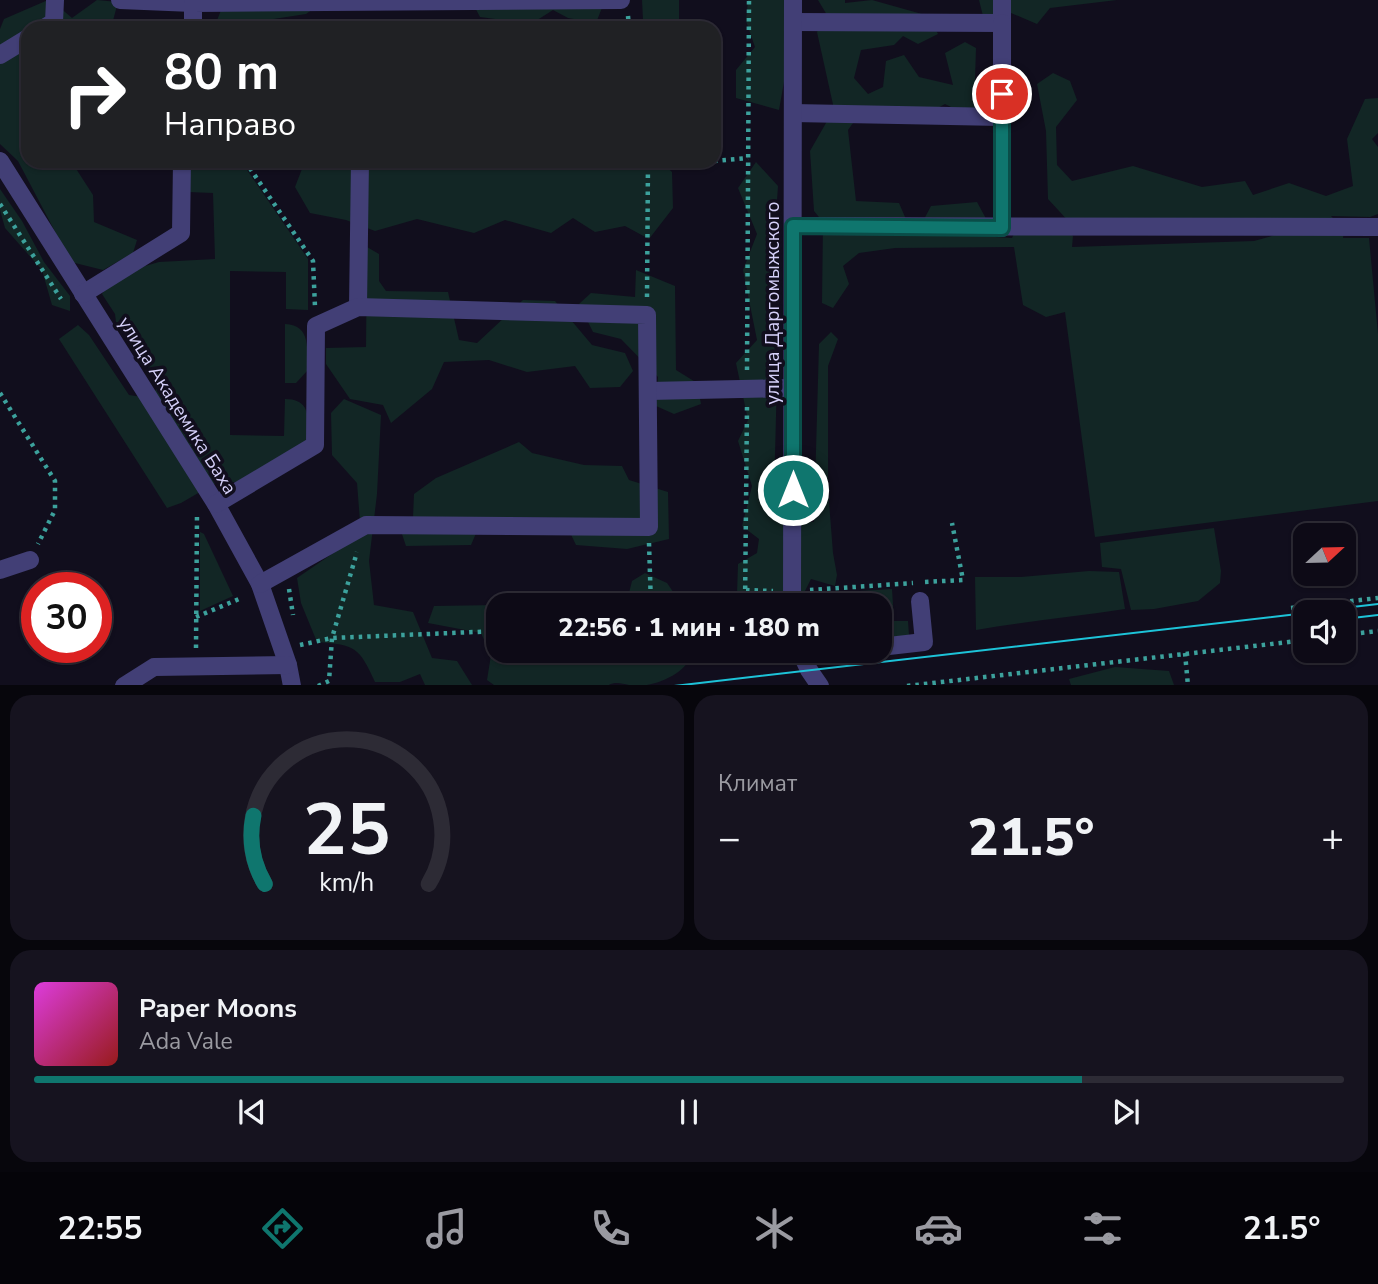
<!DOCTYPE html>
<html lang="ru">
<meta charset="utf-8">
<style>
:root{--surface:#0d0a16;--page:#16131f;--text:#f1f3f6;--muted:#9a9aa1;--line:#2d2b35;--accent:#0f766e}
body{margin:0;font-family:"Nunito Sans",sans-serif;background:var(--page);color:var(--text);height:100vh;display:flex;flex-direction:column;font-size:26px;white-space:nowrap}
*{box-sizing:border-box;margin:0}
p{font-size:23px;color:var(--muted)}
.icon{flex:none;width:38px;height:38px;fill:none;stroke:currentColor;stroke-width:2;stroke-linecap:round;stroke-linejoin:round}
.map{position:relative;height:685px;overflow:hidden}
.drawer{display:flex;flex-direction:column;gap:10px;padding:10px;background:#07060c;flex:1}
.drawer>*{flex:none}
.banner{position:absolute;left:21px;top:21px;width:700px;height:147px;border-radius:21px;box-shadow:0 2px 5px #0004,0 0 0 2px var(--line);background:#202124;color:#fff;overflow:hidden}
.needle{width:46px;rotate:68deg}
.buttons{position:absolute;left:1293px;top:523px;display:grid;gap:14px}
.buttons a{display:grid;place-items:center;width:63px;height:63px;border-radius:14px;background:var(--surface);box-shadow:0 2px 5px #0004,0 0 0 2px var(--line);font-size:35px}
.speed{position:absolute;left:21px;top:572px;display:flex;gap:14px;font-size:35px;font-weight:700;text-align:center}
.speed>*{display:grid;place-content:center;width:91px;height:91px;border-radius:50%;background:var(--surface);box-shadow:0 2px 5px #0004,0 0 0 2px var(--line);line-height:1}
.speed .limit{border:10px solid #d22;background:#fff;color:#111}
.pin{position:absolute;display:grid;place-items:center;width:60px;height:60px;color:#fff;margin:-30px;border:4px solid #fff;border-radius:50%;box-shadow:0 2px 7px #0007}
.me{position:absolute;width:77px;margin:-38px;rotate:0deg;stroke-linejoin:round;filter:drop-shadow(0 0 5px #0008)}
.turn{display:flex;align-items:center;gap:24px;height:147px;padding:0 28px;font-size:32px}
.turn .icon{width:91px;height:91px;stroke-width:2.5}
.turn b{display:block;font-size:49px;line-height:60px}
.big{font-size:52px;font-weight:800;line-height:1.1}
.drawer .card{flex:1;display:flex;flex-direction:column;justify-content:center;gap:10px;min-width:0;padding:0 24px;border-radius:21px;background:var(--page)}
.drawer .dial{align-items:center;gap:0}
.dial svg{height:182px;overflow:visible;fill:none;stroke:var(--line);stroke-width:7;stroke-linecap:round;text-anchor:middle}
.dial text{fill:var(--text);stroke:none}
.song{display:flex;align-items:center;gap:21px}
.cover{width:84px;height:84px;border-radius:10px;background:linear-gradient(135deg,hsl(300 70% 55%),hsl(0 70% 35%))}
.played{height:7px;border-radius:4px;background:linear-gradient(90deg,var(--accent) 80%,var(--line) 80%)}
.keys{display:flex;justify-content:space-around;direction:ltr}
.heat{display:flex;justify-content:space-between;align-items:center;font-size:38px;direction:ltr}
.drawer .tiles{flex:1;display:grid;gap:10px;grid-template-columns:1fr 1fr}
.card:last-child{grid-column:span 2}
.trip{position:absolute;left:486px;top:593px;width:406px;height:70px;border-radius:21px;background:var(--surface);box-shadow:0 2px 5px #0004,0 0 0 2px var(--line);font-weight:800;line-height:70px;text-align:center}
.tabs{display:flex;height:112px;justify-content:space-around;align-items:center;background:#050409;color:var(--muted)}
.tabs .icon{width:49px;height:49px}
.tabs .active{color:var(--accent)}
.tabs b{font-size:32px;color:var(--text)}
.map>svg:first-child{display:block}
.green{fill:#122625}
.lines{fill:none;stroke-linecap:round;stroke-linejoin:round}
.path{stroke:#3ca19c;stroke-width:4.5;stroke-dasharray:3.5 5;stroke-linecap:butt}
.minor{stroke:#423f76;stroke-width:18}
.tram{stroke:#1dc3d8;stroke-width:2}
.route-casing{stroke:#0a4d48;stroke-width:18}
.route{stroke:#0f766e;stroke-width:12}
.labels{text-anchor:middle;stroke-width:7;stroke-linejoin:round;paint-order:stroke}
.street-label{font-size:19px;fill:#d5d0f9;stroke:#110e1d}
</style>
<div class="map">
<svg width="1378" height="686" viewBox="0 0 1378 686">
<rect width="100%" height="100%" fill="#110e1d"/>
<g class="green">
<polygon points="48,0 51,0 72,18 97,0 118,2 111,28 28,28 28,161 71,161 93,195 94,222 137,240 133,253 103,270 71,262 18,161 0,144 0,29 4,19"/>
<polygon points="225,0 326,0 306,14 248,23 248,28 214,28"/>
<polygon points="471,0 605,0 596,23 568,18 553,10 531,24 480,17"/>
<polygon points="642,0 679,0 679,28 649,28 643,20"/>
<polygon points="748,0 787,0 787,65 779,110 736,98 736,70 755,47 746,21"/>
<polygon points="818,0 845,0 845,3 872,0 929,16 938,34 918,44 903,36 894,45 861,50 854,78 868,94 883,87 886,61 904,55 919,77 953,85 945,53 965,42 976,48 975,80 1008,79 1018,91 1015,113 967,115 945,104 930,112 863,109 848,130 856,201 899,203 908,224 921,225 931,206 977,202 996,237 1012,238 1020,220 1057,221 1073,236 1072,247 1254,241 1279,234 1071,224 1048,199 1046,131 1037,84 1053,73 1070,81 1077,100 1056,127 1057,165 1072,181 1133,166 1202,187 1245,181 1253,195 1289,183 1326,196 1353,186 1347,139 1365,99 1378,98 1378,133 1372,139 1378,147 1378,214 1370,217 1331,216 1344,230 1343,238 1369,238 1378,334 1378,501 1095,537 1065,312 1046,317 1023,305 1014,247 895,248 859,253 843,266 849,284 833,308 822,303 823,222 814,211 810,151 834,109 817,32 827,15"/>
<polygon points="979,0 1117,0 1050,8 1037,24 1011,13 983,16"/>
<path d="M196 161H241L308 259V310L286 309V272L230 271V435L284 436 285 399C313 399 308 422 308 443L237 482 221 483 219 481 181 503 167 508 59 339 78 325 89 335 129 395 149 398 160 385 116 322 115 314 102 294 105 289 135 269 159 262 215 259 213 193 188 192 189 167 196 166Z"/>
<polygon points="305,161 660,161 672,172 673,208 649,239 625,226 595,232 573,218 551,233 505,220 474,233 417,219 375,231 346,220 310,213 295,187"/>
<polygon points="756,162 778,186 776,215 780,331 776,352 777,378 774,493 786,521 814,522 819,344 831,332 838,339 828,366 828,489 833,553 837,575 835,586 811,579 798,605 713,606 716,598 737,594 738,564 757,553 759,539 742,526 752,486 738,441 748,420 736,363 757,340 743,270 757,234 738,188"/>
<polygon points="0,189 22,221 44,262 70,296 70,311 52,305 42,270 5,228 0,210"/>
<polygon points="367,247 379,254 379,281 386,291 448,292 459,340 477,343 523,300 555,301 592,345 625,353 633,371 620,387 590,388 575,366 527,372 489,360 444,362 432,389 391,423 383,405 350,399 326,364 326,348 366,347"/>
<polygon points="636,270 675,286 676,370 697,383 701,404 674,414 656,406 658,377 621,339 593,332 579,304 591,293 635,297"/>
<path d="M285 324C312 325 307 351 307 371L296 383H285Z"/>
<path d="M344 399 381 415 377 494 369 561 374 605 413 612 432 658 457 661 472 685H425L420 674 400 682H375C359 647 356 645 317 642L301 603 297 578 361 534 357 483 332 455 331 413Z"/>
<polygon points="519,442 532,453 584,465 622,466 629,480 668,492 669,539 627,549 576,545 563,518 483,517 471,545 406,546 399,525 413,517 414,494 436,478"/>
<polygon points="1214,528 1221,571 1220,583 1198,601 1154,609 1131,610 1121,569 1102,567 1100,543"/>
<polygon points="200,532 204,534 233,596 200,611"/>
<path d="M1089 571 1119 572 1125 609C1075 617 1026 621 976 630L975 577H1021Z"/>
<polygon points="645,573 667,583 682,605 626,605 632,581"/>
<polygon points="892,589 894,621 908,621 909,635 880,642 880,606 811,605 810,594"/>
<path d="M498 605 499 651H695C686 673 659 686 635 686 625 685 616 680 607 686L494 685 487 680 491 655 481 633 428 623 434 606Z"/>
<polygon points="1115,667 1169,671 1174,685 1071,685 1069,679"/>
</g>
<g class="lines">
<g class="path">
<polyline points="628,16 629,28"/>
<polyline points="245,161 313,261 315,307"/>
<polyline points="379,161 649,165 707,161"/>
<polyline points="714,161 748,158"/>
<polyline points="0,204 61,299"/>
<polyline points="647,297 648,161"/>
<polyline points="747,370 749,0"/>
<polyline points="0,393 55,481 55,510 38,544"/>
<polyline points="649,543 651,606"/>
<polyline points="925,582 963,580 952,523"/>
<polyline points="289,589 293,615"/>
<polyline points="746,590 773,591"/>
<polyline points="810,590 913,583"/>
<polyline points="745,606 747,407"/>
<polyline points="1291,608 1378,598"/>
<polyline points="196,617 239,599"/>
<polyline points="1344,635 1378,631"/>
<polyline points="300,645 332,638 499,631"/>
<polyline points="196,648 197,513"/>
<polyline points="1185,653 1188,686"/>
<polyline points="318,686 329,681 332,638 357,552"/>
<polyline points="907,686 1306,640"/>
</g>
<g class="minor">
<polyline points="120,0 193,3"/>
<polyline points="793,22 1002,23 1002,0"/>
<polyline points="44,28 54,22 55,0"/>
<polyline points="193,28 193,3 621,0"/>
<polyline points="0,55 28,38"/>
<polyline points="793,113 1002,117 1002,228"/>
<polyline points="1002,117 1002,23"/>
<polyline points="0,161 216,504 260,584 288,665 292,686"/>
<polyline points="793,226 1378,227"/>
<polyline points="83,294 181,233 182,161"/>
<polyline points="358,307 360,161"/>
<polyline points="649,391 793,388"/>
<polyline points="216,504 315,445 316,326 358,307 647,315 649,527 366,525 260,584"/>
<polyline points="0,570 30,560"/>
<polyline points="792,606 793,0"/>
<polyline points="880,647 924,642 920,601"/>
<polyline points="800,651 809,670 820,686"/>
<polyline points="801,656 849,651"/>
<polyline points="124,686 154,667 288,665"/>
</g>
<g class="tram">
<polyline points="1310,612 1378,604"/>
<polyline points="1344,619 1378,615"/>
<polyline points="674,686 1306,613"/>
</g>
</g>
<g class="lines">
<g class="route-casing">
<polyline id="route" points="793,490 793,226 1002,228 1002,94"/>
</g>
<use href="#route" class="route"/>
</g>
<g class="labels">
<g class="street-label">
<text transform="translate(772 303) rotate(-90)" y="7">улица Даргомыжского</text>
<text transform="translate(178 405) rotate(58)" y="7">улица Академика Баха</text>
</g>
</g>
</svg>
<div class="buttons">
<a><svg class="needle" viewBox="-14 -14 28 28"><path d="M0-13l5 13h-10z" fill="#e53935"/><path d="M0 13l5-13h-10z" fill="#9a9aa1"/></svg></a>
<a><svg class="icon" aria-label="sound" viewBox="0 0 24 24"><path d="M4 9h4l5-4v14l-5-4H4zM17 9q2 3 0 6"/></svg></a>
</div>
<div class="speed"><div class="limit">30</div></div>
<div class="pin" style="left:1002px;top:94px;background:#d93025"><svg class="icon" aria-label="arrive" viewBox="0 0 24 24"><path d="M6 21V4h12l-3 4 3 4H6"/></svg></div>
<svg class="me" style="left:793px;top:490px" viewBox="-20 -20 40 40"><circle r="17" fill="#0f766e" stroke="#fff" stroke-width="3"/><path d="M0-11L8 9 0 5-8 9z" fill="#fff"/></svg>
<div class="trip">22:56 · 1 мин · 180 m</div>
<div class="banner">
<div class="turn"><svg class="icon" aria-label="right" viewBox="0 0 24 24"><path d="M7 20v-9h11M14 6l5 5-5 5"/></svg><div><b>80 m</b>Направо</div></div>
</div>
</div>
<section class="drawer">
<div class="tiles">
<div class="card dial"><svg viewBox="0 0 100 80">
<path d="M14 69A42 42 0 1 1 86 69"/>
<path d="M14 69A42 42 0 0 1 9 39" stroke="#0f766e"/>
<text x="50" y="56" font-size="32" font-weight="700">25</text>
<text x="50" y="72" font-size="11">km/h</text>
</svg></div>
<div class="card"><p>Климат</p>
<div class="heat"><a>−</a><b class="big">21.5°</b><a>+</a></div>
</div>
<div class="card">
<div class="song"><i class="cover"></i><div><b>Paper Moons</b><p>Ada Vale</p></div></div>
<div class="played"></div>
<div class="keys"><svg class="icon" aria-label="previous" viewBox="0 0 24 24"><path d="M18 5L8 12l10 7zM5 5v14"/></svg><svg class="icon" aria-label="pause" viewBox="0 0 24 24"><path d="M8 5v14M16 5v14"/></svg><svg class="icon" aria-label="next" viewBox="0 0 24 24"><path d="M6 5l10 7-10 7zM19 5v14"/></svg></div>
</div>
</div>
</section>
<nav class="tabs">
<b>22:55</b>
<svg class="icon active" aria-label="directions" viewBox="0 0 24 24"><path d="M12 3l9 9-9 9-9-9zM9 14v-3h6M13 9l2 2-2 2"/></svg>
<svg class="icon" aria-label="music" viewBox="0 0 24 24"><path d="M9 18V5l10-2v13"/><circle cx="6" cy="18" r="3"/><circle cx="16" cy="16" r="3"/></svg>
<svg class="icon" aria-label="phone" viewBox="0 0 24 24"><path d="M5 4h4l2 5-3 2q2 4 5 5l2-3 5 2v4C11 20 4 13 5 4z"/></svg>
<svg class="icon" aria-label="climate" viewBox="0 0 24 24"><path d="M12 3v18M4 7l16 10M4 17L20 7"/></svg>
<svg class="icon" aria-label="car" viewBox="0 0 24 24"><path d="M5 17H2v-5l4-1 3-4h7l3 4 3 1v5h-3M9 17h6M6 11h13"/><circle cx="7" cy="17" r="2"/><circle cx="17" cy="17" r="2"/></svg>
<svg class="icon" aria-label="filters" viewBox="0 0 24 24"><path d="M4 7h16M4 17h16"/><circle cx="9" cy="7" r="2"/><circle cx="15" cy="17" r="2"/></svg>
<b>21.5°</b>
</nav>
